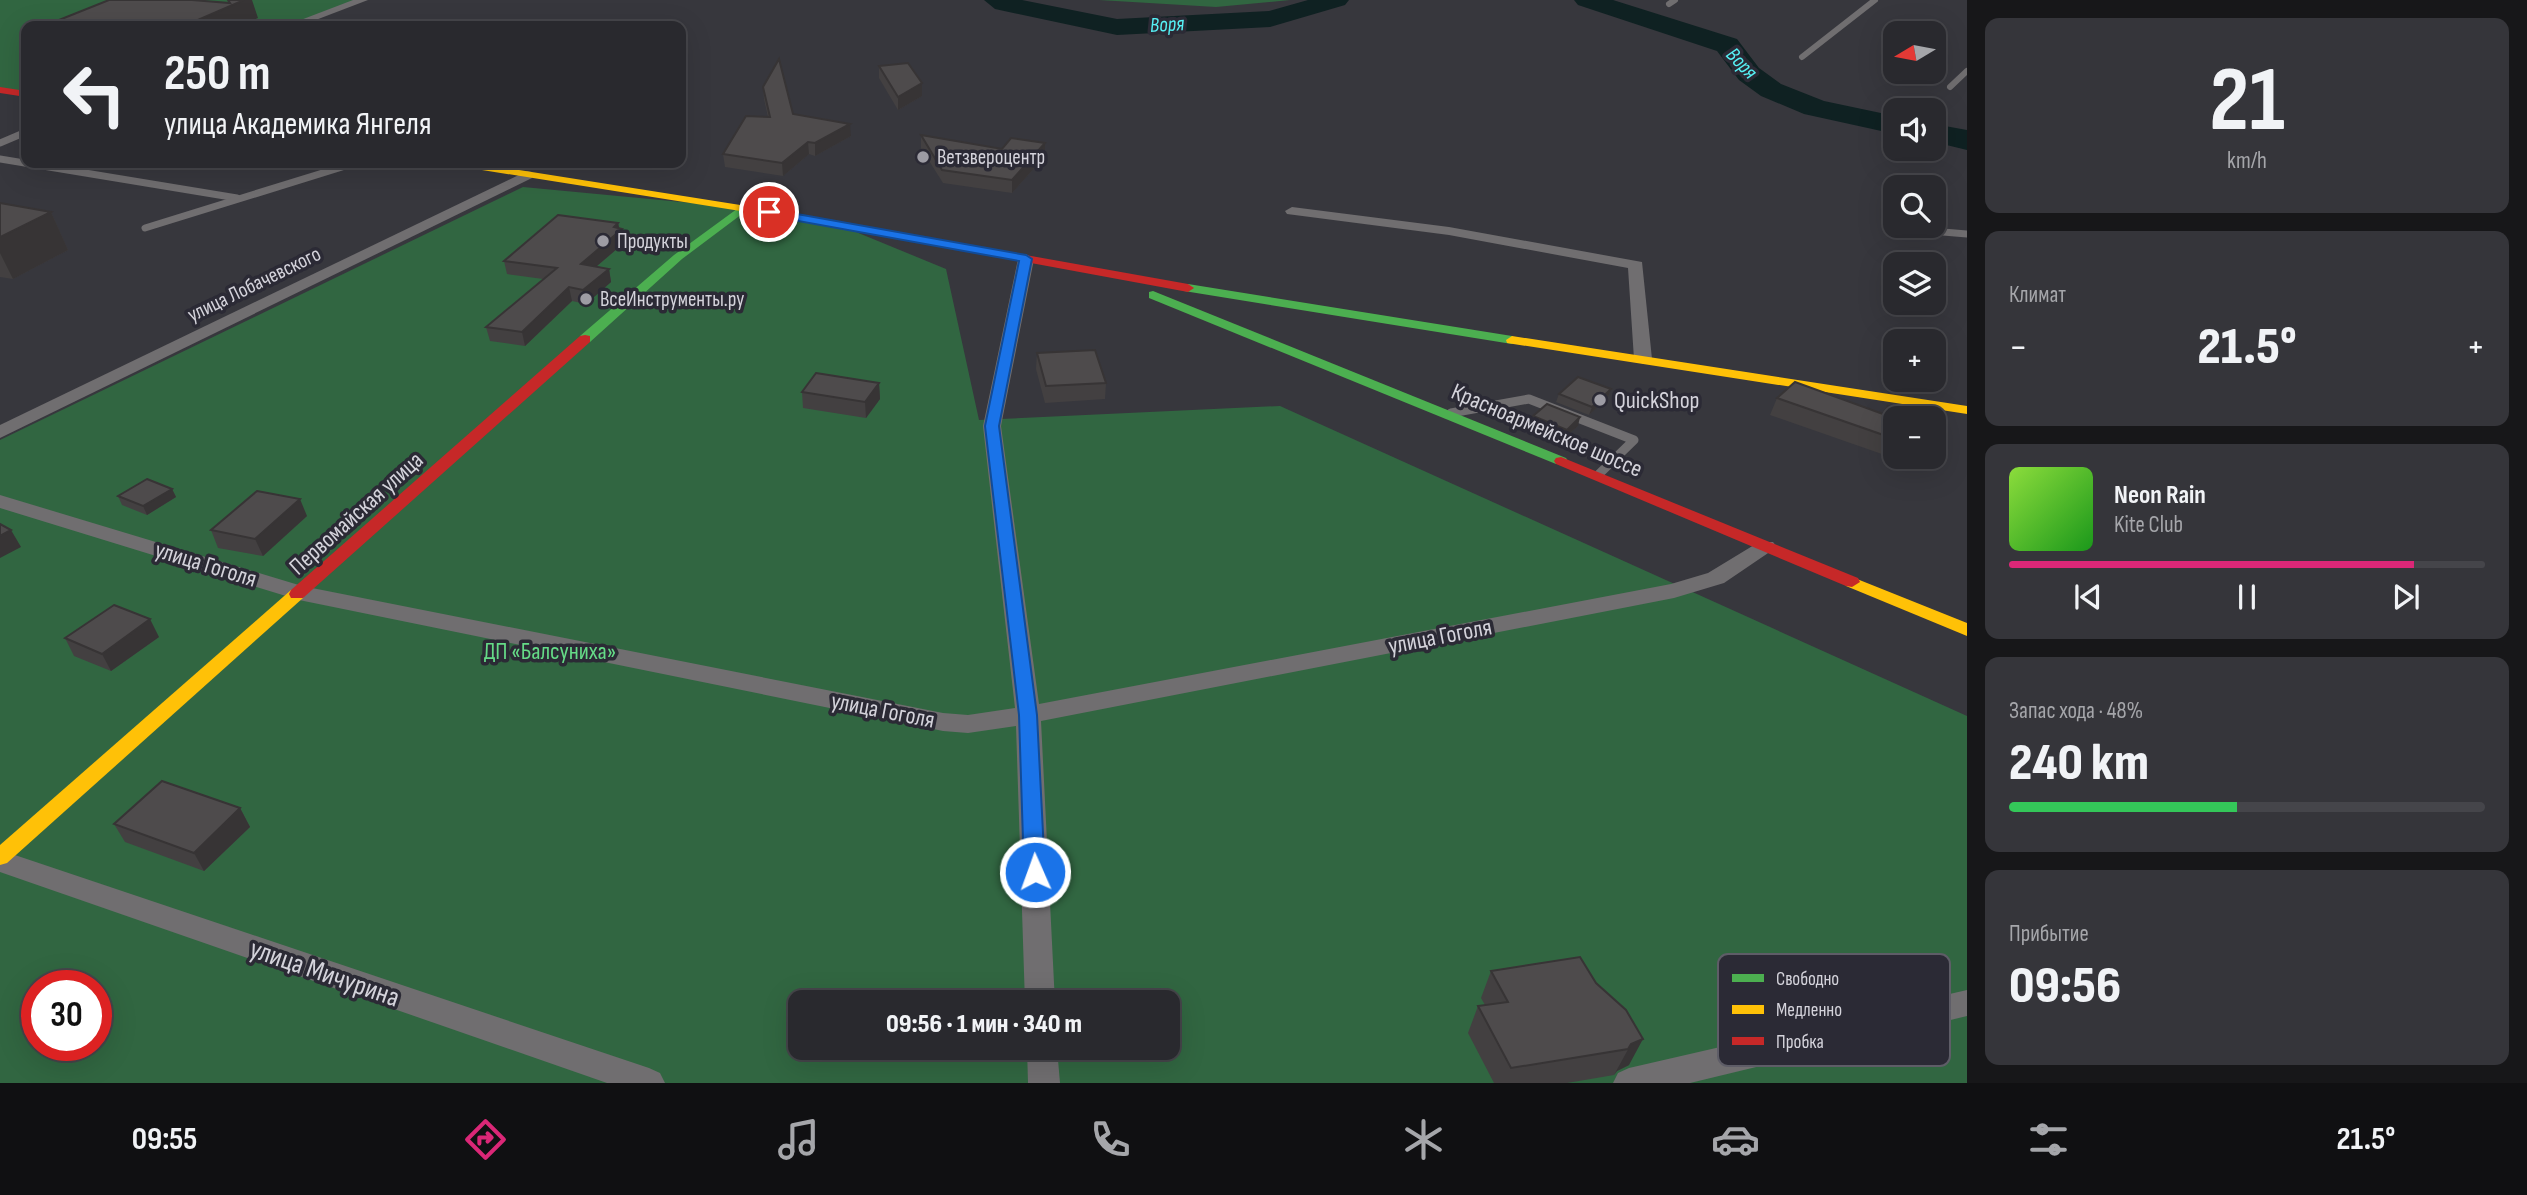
<!DOCTYPE html>
<html lang="ru">
<meta charset="utf-8">
<style>
:root{--surface:#29292e;--page:#35353a;--text:#f1f3f6;--muted:#a5a6aa;--line:#45454a;--accent:#db2777}
body{margin:0;font-family:"Sofia Sans Condensed",sans-serif;background:var(--page);color:var(--text);height:100vh;display:flex;flex-direction:column;font-size:26px;white-space:nowrap}
*{box-sizing:border-box;margin:0}
p{font-size:23px;color:var(--muted)}
.icon{flex:none;width:38px;height:38px;fill:none;stroke:currentColor;stroke-width:2;stroke-linecap:round;stroke-linejoin:round}
.map{position:relative;flex:1;overflow:hidden}
.drawer{display:flex;flex-direction:column;gap:18px;padding:18px;background:#171719;width:560px}
.drawer>*{flex:none}
.hud{position:absolute;left:21px;top:21px;width:665px;height:147px;border-radius:14px;box-shadow:0 7px 28px #0002,0 0 0 2px var(--line);background:#29292e;color:var(--text);overflow:hidden}
.needle{width:46px;rotate:260deg}
.controls{position:absolute;left:1883px;top:21px;display:grid;gap:14px}
.controls a{display:grid;place-items:center;width:63px;height:63px;border-radius:14px;background:var(--surface);box-shadow:0 7px 28px #0002,0 0 0 2px var(--line);font-size:35px}
.speed{position:absolute;left:21px;top:970px;display:flex;gap:14px;font-size:35px;font-weight:700;text-align:center}
.speed>*{display:grid;place-content:center;width:91px;height:91px;border-radius:50%;background:var(--surface);box-shadow:0 7px 28px #0002,0 0 0 2px var(--line);line-height:1}
.speed .limit{border:10px solid #d22;background:#fff;color:#111}
.pin{position:absolute;display:grid;place-items:center;width:60px;height:60px;color:#fff;margin:-30px;border:4px solid #fff;border-radius:50%;box-shadow:0 2px 7px #0007}
.me{position:absolute;width:77px;margin:-38px;rotate:358deg;stroke-linejoin:round;filter:drop-shadow(0 0 5px #0008)}
.turn{display:flex;align-items:center;gap:24px;height:147px;padding:0 28px;font-size:32px}
.turn .icon{width:91px;height:91px;stroke-width:2.5}
.turn b{display:block;font-size:49px;line-height:60px}
.big{font-size:52px;font-weight:800;line-height:1.1}
.drawer .tile{flex:1;display:flex;flex-direction:column;justify-content:center;gap:10px;min-width:0;padding:0 24px;border-radius:14px;background:var(--page)}
.drawer .dial{align-items:center;gap:0}
.dial b{font-size:91px;line-height:1}
.song{display:flex;align-items:center;gap:21px}
.cover{width:84px;height:84px;border-radius:10px;background:linear-gradient(135deg,hsl(90 70% 55%),hsl(120 70% 35%))}
.played{height:7px;border-radius:4px;background:linear-gradient(90deg,var(--accent) 85%,var(--line) 85%)}
.keys{display:flex;justify-content:space-around;direction:ltr}
.heat{display:flex;justify-content:space-between;align-items:center;font-size:38px;direction:ltr}
.charge{height:10px;border-radius:5px;background:linear-gradient(90deg,#34c759 48%,var(--line) 0)}
.trip{position:absolute;left:788px;top:990px;width:392px;height:70px;border-radius:14px;background:var(--surface);box-shadow:0 7px 28px #0002,0 0 0 2px var(--line);font-weight:800;line-height:70px;text-align:center}
.menu{display:flex;height:112px;justify-content:space-around;align-items:center;background:#101012;color:var(--muted)}
.menu .icon{width:49px;height:49px}
.menu .current{color:var(--accent)}
.menu b{font-size:32px;color:var(--text)}
main{display:flex;flex:1;min-height:0}
.map>svg:first-child{display:block}
.green{fill:#316641;fill-rule:evenodd}
.lines{fill:none;stroke-linecap:round;stroke-linejoin:round}
.river{fill:#0f2122;fill-rule:evenodd}
.lane-far2{stroke:#706e70;stroke-width:6}
.lane-far1{stroke:#706e70;stroke-width:7}
.lane{stroke:#706e70;stroke-width:9}
.street{fill:#706e70;fill-rule:evenodd}
.fast{fill:#4caf50;fill-rule:evenodd}
.slow{fill:#ffc107;fill-rule:evenodd}
.jam{fill:#c62828;fill-rule:evenodd}
.wall{fill:#434041}
.shaded-wall{fill:#373435}
.building{fill:#4e4b4c;stroke:#373435;stroke-width:2}
.route{fill:#1a73e8;stroke:#114b97;stroke-width:2}
.poi-dot{fill:#9d9ca4;stroke:#2b2a35;stroke-width:2.5}
.labels{text-anchor:middle;stroke-width:7;stroke-linejoin:round;paint-order:stroke}
.far-water-label{font-size:21px;font-style:italic;fill:#56f1f5;stroke:#2b2a35}
.far-poi-label{font-size:21px;fill:#d4d3db;stroke:#2b2a35;text-anchor:start}
.far-street-label{font-size:21px;fill:#d4d3db;stroke:#2b2a35}
.poi-label{font-size:24px;fill:#d4d3db;stroke:#2b2a35;text-anchor:start}
.street-label{font-size:24px;fill:#d4d3db;stroke:#2b2a35}
.park-label{font-size:24px;fill:#65db87;stroke:#2b2a35}
.near-street-label{font-size:28px;fill:#d4d3db;stroke:#2b2a35}
.key{fill:#2b2a35;stroke:#5e5d67;stroke-width:2}
.key-label{font-size:19px;fill:#d4d3db}
</style>
<main>
<div class="map">
<svg width="1967" height="1083" viewBox="0 0 1967 1083">
<rect width="100%" height="100%" fill="#37373d"/>
<g class="green">
<polygon points="0,0 363,0 290,26 26,26 26,94 0,90"/>
<polygon points="1099,0 1290,0 1216,7"/>
<path d="M523 187 745 208 839 225 946 269 979 420 1280 406 1967 716V1083H0V440ZM37 985H96V1045H37ZM800 1003H1167V1048H800Z"/>
</g>
<g class="lines">
<g class="river">
<polygon points="984,0 1022,0 1117,19 1269,11 1308,0 1349,0 1345,5 1270,27 1117,35 995,9"/>
<polygon points="1574,0 1613,0 1737,39 1759,68 1781,84 1824,101 1895,116 1895,134 1804,114 1761,96 1739,80 1717,51 1578,5"/>
<polygon points="1934,124 1967,130 1967,150 1934,142"/>
</g>
<g class="lane-far2">
<polyline points="1669,4 1675,0"/>
<polyline points="1802,57 1875,0"/>
<polyline points="1950,87 1967,71"/>
</g>
<g class="lane-far1">
<polyline points="0,143 26,132"/>
<polyline points="0,159 237,198"/>
<polyline points="145,228 355,163"/>
<polyline points="1919,230 1967,234"/>
</g>
<polyline class="lane" points="1451,413 1529,399 1634,440 1598,475"/>
<g class="street">
<polygon points="353,0 368,0 300,26 285,26"/>
<polygon points="527,171 532,172 532,178 0,438 0,425"/>
<polygon points="1292,207 1449,227 1642,262 1652,359 1643,364 1634,359 1628,268 1449,235 1287,214 1285,211"/>
<polygon points="1026,254 1034,259 1001,426 1039,704 1671,584 1708,573 1759,542 1773,542 1777,547 1724,583 1674,598 1041,721 1055,1003 1025,1003 1016,726 968,733 943,731 299,600 0,508 0,495 302,586 943,713 968,715 1015,708 983,426 1018,259"/>
<polygon points="0,850 649,1068 660,1073 665,1083 607,1083 0,872"/>
<polygon points="1967,990 1967,1016 1690,1083 1613,1083 1618,1073 1629,1068"/>
<polygon points="1027,1048 1057,1048 1060,1083 1028,1083"/>
</g>
<g class="fast">
<polygon points="741,206 750,208 682,259 590,342 580,342 580,336 674,255"/>
<polygon points="1188,284 1512,336 1518,340 1512,344 1184,291 1184,285"/>
<polygon points="1153,291 1566,458 1568,461 1566,464 1556,464 1149,298 1149,292"/>
</g>
<g class="slow">
<polygon points="452,163 475,163 785,212 790,215 785,218 457,166"/>
<polygon points="1512,336 1967,406 1967,414 1507,343 1506,340"/>
<polygon points="1852,577 1967,623 1967,636 1846,586 1844,582"/>
<polygon points="297,589 305,594 303,598 7,863 0,865 0,845 291,590"/>
</g>
<g class="jam">
<polygon points="0,87 26,91 26,97 0,93"/>
<polygon points="785,212 1188,284 1194,288 1188,292 781,217 780,215"/>
<polygon points="585,335 590,336 590,342 303,598 291,598 289,594 291,590 580,336"/>
<polygon points="1561,457 1858,578 1860,582 1852,587 1846,586 1556,464 1554,461 1556,458"/>
</g>
</g>
<g class="wall">
<polygon points="879,66 922,96 898,110 879,78"/>
<polygon points="763,87 793,114 851,136 815,156 809,154 783,176 725,167 723,154 768,117 764,99"/>
<polygon points="921,135 1045,156 1012,193 943,183 921,148"/>
<polygon points="0,203 51,212 68,250 13,279 0,277"/>
<polygon points="618,223 619,228 622,229 625,242 597,266 609,269 611,282 586,304 572,301 525,346 490,341 486,327 543,279 507,274 504,261"/>
<polygon points="1037,353 1106,383 1105,399 1045,403 1036,369"/>
<polygon points="879,383 880,399 866,418 803,408 802,392"/>
<polygon points="1611,389 1608,397 1589,415 1556,402 1559,394"/>
<polygon points="1777,398 1895,418 1895,457 1901,457 1899,460 1770,415"/>
<polygon points="1533,416 1578,426 1564,438 1531,425"/>
<polygon points="172,489 176,497 147,515 122,505 118,496"/>
<polygon points="307,516 263,556 218,548 211,530"/>
<polygon points="159,637 111,671 74,656 65,638"/>
<polygon points="240,808 250,827 204,871 125,842 114,824"/>
<polygon points="1491,971 1596,983 1626,1010 1629,1065 1617,1071 1614,1075 1567,1083 1494,1083 1468,1033 1478,1006 1485,1005 1481,998"/>
</g>
<g class="shaded-wall">
<polygon points="244,0 252,0 258,18 240,26 184,26"/>
<polygon points="922,83 922,96 898,110 898,97"/>
<polygon points="682,101 685,119 681,122 681,102"/>
<polygon points="850,124 851,136 815,156 815,143"/>
<polygon points="808,142 809,154 783,176 782,163"/>
<polygon points="1045,143 1045,156 1012,193 1012,180"/>
<polygon points="51,212 68,250 13,279 0,253 0,237"/>
<polygon points="618,223 620,231 622,229 625,242 584,277 581,264"/>
<polygon points="609,269 611,282 586,304 583,290"/>
<polygon points="569,287 572,301 525,346 522,332"/>
<polygon points="879,383 880,399 866,418 865,402"/>
<polygon points="1611,389 1608,397 1589,415 1592,407"/>
<polygon points="1580,417 1578,426 1564,438 1567,430"/>
<polygon points="172,489 176,497 147,515 143,506"/>
<polygon points="300,499 307,516 263,556 255,539"/>
<polygon points="11,530 21,547 0,558 0,536"/>
<polygon points="150,619 159,637 111,671 102,654"/>
<polygon points="240,808 250,827 204,871 194,853"/>
<polygon points="1643,1039 1629,1065 1617,1071 1614,1075 1631,1044"/>
</g>
<g class="building">
<polygon points="109,0 192,0 230,3 228,0 244,0 184,26 44,26"/>
<polygon points="779,59 793,114 850,124 815,143 808,142 782,163 723,154 746,116 770,117 763,87"/>
<polygon points="908,63 922,83 898,97 879,66"/>
<polygon points="921,135 1002,149 1011,138 1045,143 1012,180 942,170"/>
<polygon points="0,203 51,212 0,237"/>
<polygon points="558,215 618,223 614,227 622,229 581,264 609,269 583,290 569,287 522,332 486,327 557,268 504,261"/>
<polygon points="1095,350 1106,383 1046,386 1037,353"/>
<polygon points="816,373 879,383 865,402 802,392"/>
<polygon points="1578,377 1611,389 1592,407 1559,394"/>
<polygon points="1795,382 1883,414 1888,406 1923,418 1895,418 1895,439 1777,398"/>
<polygon points="1547,404 1580,417 1567,430 1533,416"/>
<polygon points="147,479 172,489 143,506 118,496"/>
<polygon points="257,491 300,499 255,539 211,530"/>
<polygon points="0,524 11,530 0,536"/>
<polygon points="114,605 150,619 102,654 65,638"/>
<polygon points="162,781 240,808 194,853 114,824"/>
<polygon points="1580,957 1596,983 1626,1010 1643,1039 1631,1044 1628,1049 1511,1068 1478,1006 1508,1002 1491,971"/>
</g>
<polygon class="route" points="769,209 1026,255 1032,259 999,426 1037,715 1045,872 1042,878 1035,880 1027,878 1024,872 1019,715 985,426 1019,261 765,215 765,210"/>
<g class="poi-dot">
<circle cx="923" cy="157" r="7"/>
<circle cx="603" cy="241" r="7"/>
<circle cx="586" cy="299" r="7"/>
<circle cx="1600" cy="400" r="7"/>
</g>
<g class="labels">
<g class="far-water-label">
<text transform="translate(1167 24) rotate(-3)" y="7">Воря</text>
<text transform="translate(1742 63) rotate(46)" y="7">Воря</text>
</g>
<g class="far-poi-label">
<text x="937" y="164">Ветзвероцентр</text>
<text x="617" y="248">Продукты</text>
<text x="600" y="306">ВсеИнструменты.ру</text>
</g>
<g class="far-street-label">
<text transform="translate(254 284) rotate(-26)" y="7">улица Лобачевского</text>
</g>
<g class="poi-label">
<text x="1614" y="408">QuickShop</text>
</g>
<g class="street-label">
<text transform="translate(1547 430) rotate(23)" y="8">Красноармейское шоссе</text>
<text transform="translate(356 513) rotate(-42)" y="8">Первомайская улица</text>
<text transform="translate(206 564) rotate(17)" y="8">улица Гоголя</text>
<text transform="translate(1440 636) rotate(-11)" y="8">улица Гоголя</text>
<text transform="translate(883 710) rotate(11)" y="8">улица Гоголя</text>
</g>
<g class="park-label">
<text x="550" y="659">ДП «Балсуниха»</text>
</g>
<g class="near-street-label">
<text transform="translate(325 972) rotate(19)" y="10">улица Мичурина</text>
</g>
</g>
<rect x="1718" y="954" width="232" height="112" rx="10" class="key"/>
<rect x="1732" y="974" width="32" height="8" fill="#4caf50"/>
<rect x="1732" y="1005" width="32" height="9" fill="#ffc107"/>
<rect x="1732" y="1037" width="32" height="8" fill="#c62828"/>
<g class="key-label">
<text x="1776" y="985">Свободно</text>
<text x="1776" y="1016">Медленно</text>
<text x="1776" y="1048">Пробка</text>
</g>
</svg>
<div class="controls">
<a><svg class="needle" viewBox="-14 -14 28 28"><path d="M0-13l5 13h-10z" fill="#e53935"/><path d="M0 13l5-13h-10z" fill="#a5a6aa"/></svg></a>
<a><svg class="icon" aria-label="sound" viewBox="0 0 24 24"><path d="M4 9h4l5-4v14l-5-4H4zM17 9q2 3 0 6"/></svg></a>
<a><svg class="icon" aria-label="search" viewBox="0 0 24 24"><circle cx="10" cy="10" r="6"/><path d="M15 15l6 6"/></svg></a>
<a><svg class="icon" aria-label="layers" viewBox="0 0 24 24"><path d="M12 4l9 5-9 5-9-5zM3 14l9 5 9-5"/></svg></a>
<a>+</a>
<a>−</a>
</div>
<div class="speed"><div class="limit">30</div></div>
<div class="pin" style="left:769px;top:212px;background:#d93025"><svg class="icon" aria-label="arrive" viewBox="0 0 24 24"><path d="M6 21V4h12l-3 4 3 4H6"/></svg></div>
<svg class="me" style="left:1035px;top:872px" viewBox="-20 -20 40 40"><circle r="17" fill="#1a73e8" stroke="#fff" stroke-width="3"/><path d="M0-11L8 9 0 5-8 9z" fill="#fff"/></svg>
<div class="trip">09:56 · 1 мин · 340 m</div>
<div class="hud">
<div class="turn"><svg class="icon" aria-label="left" viewBox="0 0 24 24"><path d="M17 20v-9H6M10 6l-5 5 5 5"/></svg><div><b>250 m</b>улица Академика Янгеля</div></div>
</div>
</div>
<section class="drawer">
<div class="tile dial"><b>21</b><p>km/h</p></div>
<div class="tile"><p>Климат</p>
<div class="heat"><a>−</a><b class="big">21.5°</b><a>+</a></div>
</div>
<div class="tile">
<div class="song"><i class="cover"></i><div><b>Neon Rain</b><p>Kite Club</p></div></div>
<div class="played"></div>
<div class="keys"><svg class="icon" aria-label="previous" viewBox="0 0 24 24"><path d="M18 5L8 12l10 7zM5 5v14"/></svg><svg class="icon" aria-label="pause" viewBox="0 0 24 24"><path d="M8 5v14M16 5v14"/></svg><svg class="icon" aria-label="next" viewBox="0 0 24 24"><path d="M6 5l10 7-10 7zM19 5v14"/></svg></div>
</div>
<div class="tile"><p>Запас хода · 48%</p><b class="big">240 km</b><div class="charge"></div></div>
<div class="tile"><p>Прибытие</p><b class="big">09:56</b></div>
</section>
</main>
<nav class="menu">
<b>09:55</b>
<svg class="icon current" aria-label="directions" viewBox="0 0 24 24"><path d="M12 3l9 9-9 9-9-9zM9 14v-3h6M13 9l2 2-2 2"/></svg>
<svg class="icon" aria-label="music" viewBox="0 0 24 24"><path d="M9 18V5l10-2v13"/><circle cx="6" cy="18" r="3"/><circle cx="16" cy="16" r="3"/></svg>
<svg class="icon" aria-label="phone" viewBox="0 0 24 24"><path d="M5 4h4l2 5-3 2q2 4 5 5l2-3 5 2v4C11 20 4 13 5 4z"/></svg>
<svg class="icon" aria-label="climate" viewBox="0 0 24 24"><path d="M12 3v18M4 7l16 10M4 17L20 7"/></svg>
<svg class="icon" aria-label="car" viewBox="0 0 24 24"><path d="M5 17H2v-5l4-1 3-4h7l3 4 3 1v5h-3M9 17h6M6 11h13"/><circle cx="7" cy="17" r="2"/><circle cx="17" cy="17" r="2"/></svg>
<svg class="icon" aria-label="filters" viewBox="0 0 24 24"><path d="M4 7h16M4 17h16"/><circle cx="9" cy="7" r="2"/><circle cx="15" cy="17" r="2"/></svg>
<b>21.5°</b>
</nav>
